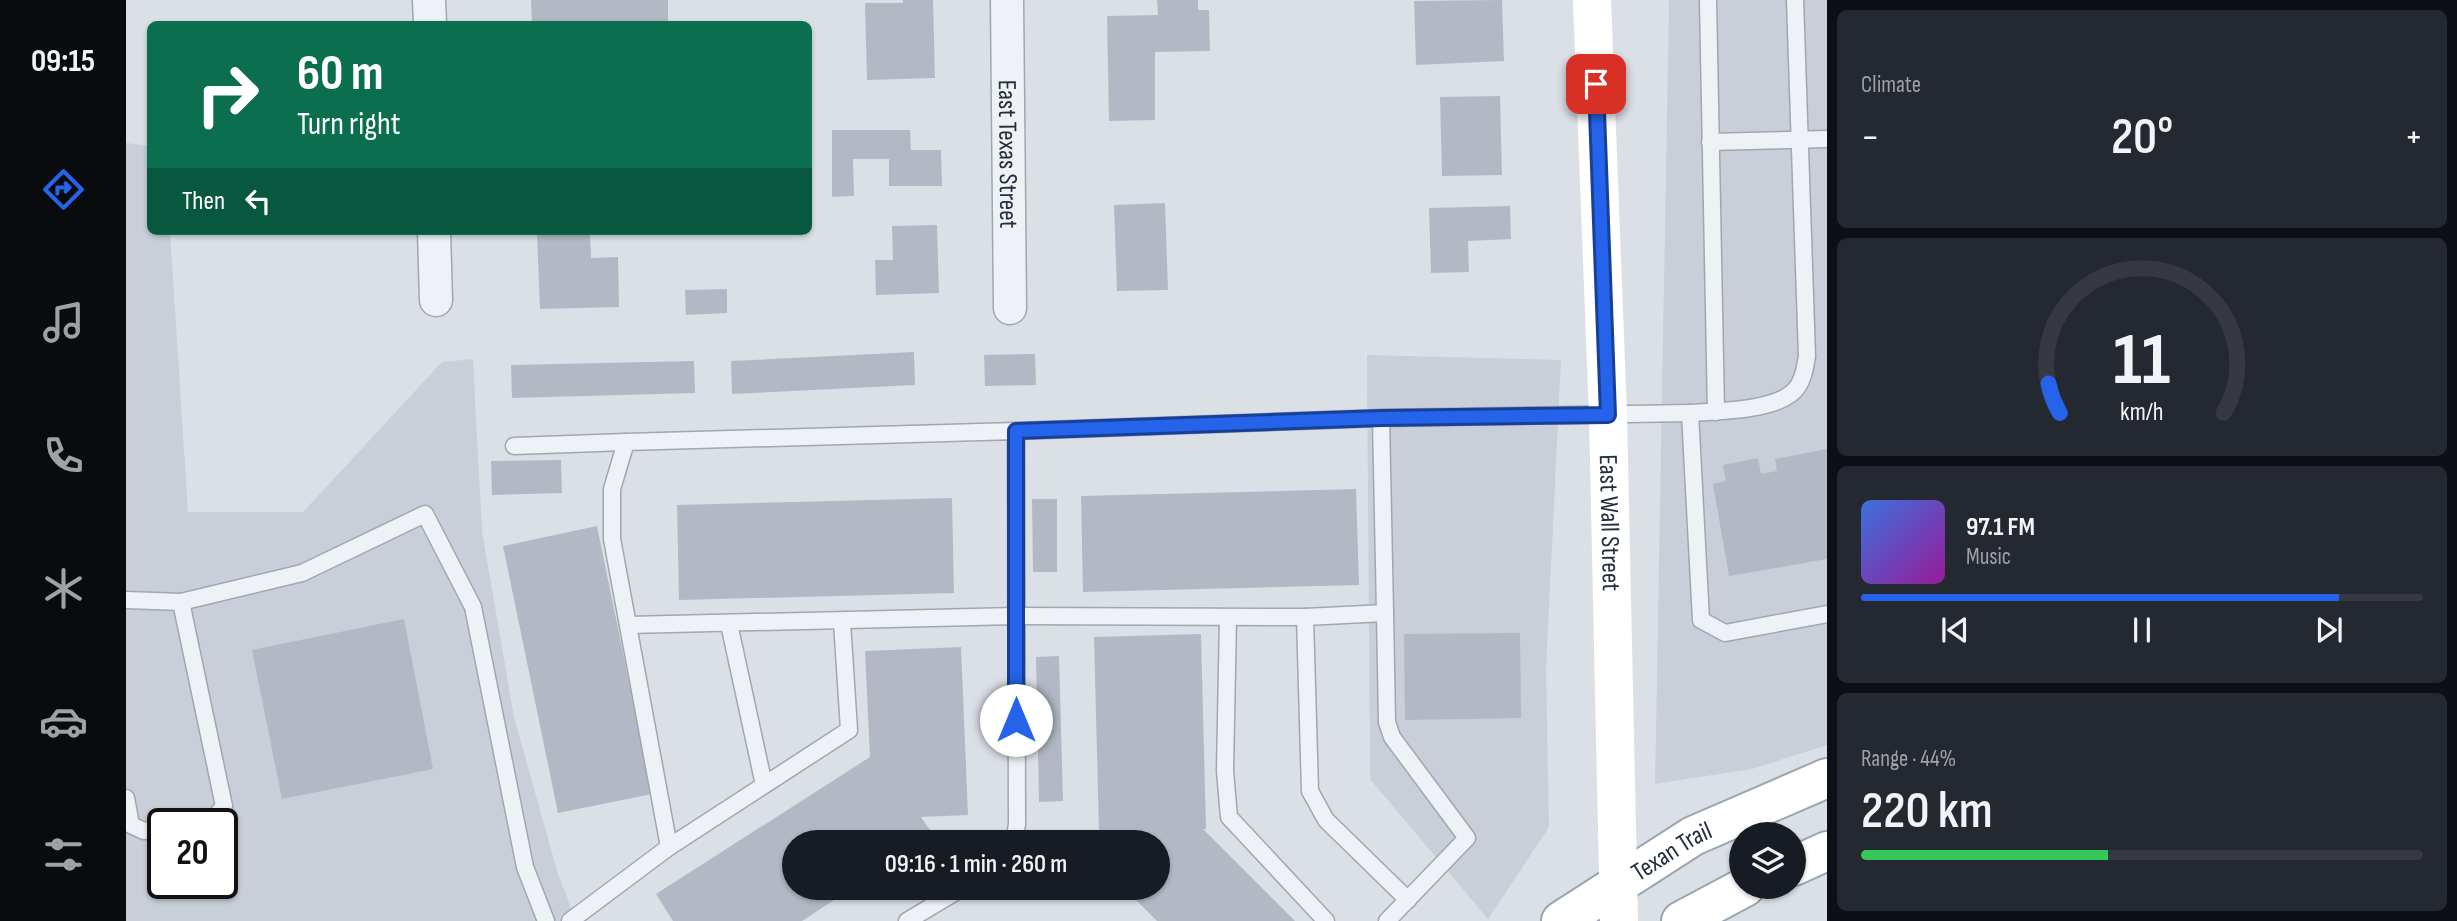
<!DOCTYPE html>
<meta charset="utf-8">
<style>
:root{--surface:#171b24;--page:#242831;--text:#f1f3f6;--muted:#9ea1a6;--line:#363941;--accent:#2563eb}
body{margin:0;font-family:"Sofia Sans Condensed",sans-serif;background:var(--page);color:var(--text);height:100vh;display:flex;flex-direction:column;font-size:26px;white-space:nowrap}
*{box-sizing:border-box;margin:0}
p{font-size:23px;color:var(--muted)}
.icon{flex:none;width:38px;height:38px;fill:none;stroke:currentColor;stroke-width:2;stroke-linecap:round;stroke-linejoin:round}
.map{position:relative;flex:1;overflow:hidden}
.sheet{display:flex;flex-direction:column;gap:10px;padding:10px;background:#0d0f14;width:630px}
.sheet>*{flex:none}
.hud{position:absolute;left:21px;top:21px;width:665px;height:214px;border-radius:10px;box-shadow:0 2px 5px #0004;background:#0b6e4f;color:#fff;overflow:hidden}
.tools{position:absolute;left:1603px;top:822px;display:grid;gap:14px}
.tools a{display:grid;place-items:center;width:77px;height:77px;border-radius:50%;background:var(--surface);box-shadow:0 2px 5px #0004;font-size:35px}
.speed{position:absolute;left:21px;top:808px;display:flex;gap:14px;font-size:35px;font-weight:700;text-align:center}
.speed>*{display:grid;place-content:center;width:91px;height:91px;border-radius:50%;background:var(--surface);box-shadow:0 2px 5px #0004;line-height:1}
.speed .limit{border:4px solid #111;border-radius:10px;background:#fff;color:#111}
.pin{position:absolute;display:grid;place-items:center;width:60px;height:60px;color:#fff;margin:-30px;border-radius:14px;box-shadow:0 4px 10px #0006}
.me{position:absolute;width:77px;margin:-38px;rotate:0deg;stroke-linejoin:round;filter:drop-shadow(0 0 5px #0008)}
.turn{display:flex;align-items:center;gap:24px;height:147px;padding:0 35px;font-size:32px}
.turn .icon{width:91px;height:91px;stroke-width:2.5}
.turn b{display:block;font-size:49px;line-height:60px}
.then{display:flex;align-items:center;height:66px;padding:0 35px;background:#0003;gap:14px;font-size:26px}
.big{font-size:52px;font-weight:600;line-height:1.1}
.sheet .tile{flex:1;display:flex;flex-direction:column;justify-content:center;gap:10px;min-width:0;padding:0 24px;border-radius:10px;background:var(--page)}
.sheet .dial{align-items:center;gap:0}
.dial svg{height:182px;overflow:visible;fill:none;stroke:var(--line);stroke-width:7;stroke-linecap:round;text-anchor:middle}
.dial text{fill:var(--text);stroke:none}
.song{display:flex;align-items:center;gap:21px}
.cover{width:84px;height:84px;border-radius:10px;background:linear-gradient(135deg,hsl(220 70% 55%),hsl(300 70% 35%))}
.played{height:7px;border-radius:4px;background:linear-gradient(90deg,var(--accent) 85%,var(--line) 85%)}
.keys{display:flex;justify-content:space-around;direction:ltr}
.heat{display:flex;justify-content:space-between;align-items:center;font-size:38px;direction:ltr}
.charge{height:10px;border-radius:5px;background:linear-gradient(90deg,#34c759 44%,var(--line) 0)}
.trip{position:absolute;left:656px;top:830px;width:388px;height:70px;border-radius:35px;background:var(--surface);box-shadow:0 2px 5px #0004;font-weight:600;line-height:70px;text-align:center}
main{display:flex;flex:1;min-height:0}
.dock{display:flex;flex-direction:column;width:126px;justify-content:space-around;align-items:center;background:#090b0e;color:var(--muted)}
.dock .icon{width:49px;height:49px}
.dock .on{color:var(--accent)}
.dock b{font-size:32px;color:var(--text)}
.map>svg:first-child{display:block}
.built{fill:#c9cfd9;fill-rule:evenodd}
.building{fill:#b2b9c4}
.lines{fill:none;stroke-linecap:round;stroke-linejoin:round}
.lane-casing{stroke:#a0a7b1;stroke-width:19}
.street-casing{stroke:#a0a7b1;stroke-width:35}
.primary-casing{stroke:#9aa5b3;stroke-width:42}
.lane{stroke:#eef1f5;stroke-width:16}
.street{stroke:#eef1f5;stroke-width:32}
.secondary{stroke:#fff;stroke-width:38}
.primary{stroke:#fff;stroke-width:38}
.route-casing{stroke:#184099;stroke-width:18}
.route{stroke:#2563eb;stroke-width:12}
.labels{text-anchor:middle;stroke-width:5;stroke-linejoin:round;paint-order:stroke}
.street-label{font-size:26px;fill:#242e3e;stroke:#eaeff5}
</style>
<main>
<nav class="dock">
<b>09:15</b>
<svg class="icon on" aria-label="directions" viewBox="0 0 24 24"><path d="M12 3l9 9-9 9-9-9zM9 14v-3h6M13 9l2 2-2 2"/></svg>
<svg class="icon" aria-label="music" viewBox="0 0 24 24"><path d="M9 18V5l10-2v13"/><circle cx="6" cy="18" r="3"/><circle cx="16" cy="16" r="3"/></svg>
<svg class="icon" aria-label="phone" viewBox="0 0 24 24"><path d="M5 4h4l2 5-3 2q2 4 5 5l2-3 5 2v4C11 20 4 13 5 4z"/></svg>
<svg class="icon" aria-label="climate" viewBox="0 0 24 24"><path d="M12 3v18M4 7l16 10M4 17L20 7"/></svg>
<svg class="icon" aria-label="car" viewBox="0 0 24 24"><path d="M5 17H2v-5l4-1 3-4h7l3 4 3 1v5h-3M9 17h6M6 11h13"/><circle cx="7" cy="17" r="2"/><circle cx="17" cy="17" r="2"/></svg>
<svg class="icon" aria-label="filters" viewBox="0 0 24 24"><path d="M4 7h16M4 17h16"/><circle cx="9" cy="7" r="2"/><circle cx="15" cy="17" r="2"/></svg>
</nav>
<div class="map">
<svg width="1701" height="921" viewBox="0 0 1701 921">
<rect width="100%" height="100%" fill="#dbe0e7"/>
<g class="built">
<polygon points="1543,0 1701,0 1701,745 1626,769 1529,784"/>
<path d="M0 143 24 146V231H44L62 512H177L316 362 347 359 356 531 388 717 432 874 450 921H0ZM37 824H96V884H37Z"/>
<polygon points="1241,355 1435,360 1420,669 1423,827 1362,919 1244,779"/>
</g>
<g class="building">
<polygon points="405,0 542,0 542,24 406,24"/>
<polygon points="777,0 807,0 809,78 741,80 739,3 777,3"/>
<polygon points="1031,0 1072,0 1072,10 1083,10 1084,51 1029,52 1029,120 983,121 981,16 1032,15"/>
<polygon points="1376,0 1378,61 1290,65 1288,1"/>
<polygon points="1374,96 1376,175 1316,176 1314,97"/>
<polygon points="706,130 784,130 785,150 815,150 816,186 763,186 763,159 727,159 728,196 706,197"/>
<polygon points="1039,203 1042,290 991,291 988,205"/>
<polygon points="1384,206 1385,239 1342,241 1343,272 1305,273 1303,208"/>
<polygon points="811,225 813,293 750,295 749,260 767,260 766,226"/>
<polygon points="464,231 465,258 492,257 493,307 414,309 411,233"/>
<polygon points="601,289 601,313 560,315 559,290"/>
<polygon points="788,352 789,385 606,394 605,361"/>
<polygon points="909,354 910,385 859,386 858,355"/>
<polygon points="568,361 569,393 386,398 385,365"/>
<polygon points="1701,449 1701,559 1603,576 1587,484 1600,481 1597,465 1632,458 1635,474 1651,471 1649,459"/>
<polygon points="435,460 436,493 366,495 365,461"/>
<polygon points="1230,489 1233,585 957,592 955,496"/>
<polygon points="826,498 828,593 553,600 551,505"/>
<polygon points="906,499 931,499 931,572 907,572"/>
<polygon points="471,526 526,794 432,813 377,546"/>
<polygon points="278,619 307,769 156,799 126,650"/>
<polygon points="1394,633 1395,718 1279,720 1278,634"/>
<polygon points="1075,634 1080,829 1077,829 1169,921 1031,921 997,887 1032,887 1032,842 976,842 976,832 973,832 968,637"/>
<polygon points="835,647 842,815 795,817 808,836 799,842 668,842 668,887 728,887 676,921 547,921 530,894 744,757 739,651"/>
<polygon points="933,656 937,801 913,802 910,657"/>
</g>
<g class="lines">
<g class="lane-casing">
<g id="lane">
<polyline points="1582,0 1590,412"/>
<polyline points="1584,142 1701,139"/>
<path d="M1564 413C1592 411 1646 411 1667 392 1677 383 1679 368 1681 356L1669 0"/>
<polyline points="1255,418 1259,613"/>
<polyline points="890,431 1255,418 1564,413 1575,620 1599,633 1701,614"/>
<polyline points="388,446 500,442"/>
<polyline points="0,600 55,602 176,573 299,514 347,607 399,867 420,921"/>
<polyline points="55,602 98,806 88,818 56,824"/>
<polyline points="1179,617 1184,791 1200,820 1282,900"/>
<polyline points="1102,618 1099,771 1103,817 1200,921"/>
<polyline points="603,624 638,785"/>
<polyline points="502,625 890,616 1179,617 1259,613 1261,722 1266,737 1341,838 1261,921"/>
<polyline points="0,798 5,825 18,831 37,828"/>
<polyline points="543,847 723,730 716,622"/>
<polyline points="444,921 543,847 486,539 486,489 500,442 890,431 891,824 888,842"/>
<polyline points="781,921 838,887"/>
</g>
</g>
<g class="street-casing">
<g id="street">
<polyline points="303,0 304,24"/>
<path id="s1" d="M881 0 884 308"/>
<polyline points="308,231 310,300"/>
</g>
</g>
<g class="primary-casing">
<g id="primary">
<polyline points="1668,866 1701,851"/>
<path id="s3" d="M1435 921 1567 836 1701 778"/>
<polyline points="1555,921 1619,887"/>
</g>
</g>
<use href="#lane" class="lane"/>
<use href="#street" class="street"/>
<path class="secondary" id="s2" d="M1466 0 1482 415 1493 921"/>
<use href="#primary" class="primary"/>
</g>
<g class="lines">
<g class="route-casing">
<polyline id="route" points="890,720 890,431 1255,418 1482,415 1470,84"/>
</g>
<use href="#route" class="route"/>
</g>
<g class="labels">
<g class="street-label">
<text dy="9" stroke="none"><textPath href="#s1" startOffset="154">East Texas Street</textPath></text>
<text dy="9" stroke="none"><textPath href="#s2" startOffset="523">East Wall Street</textPath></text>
<text dy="9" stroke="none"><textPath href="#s3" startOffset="131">Texan Trail</textPath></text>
</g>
</g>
</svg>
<div class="tools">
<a><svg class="icon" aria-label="layers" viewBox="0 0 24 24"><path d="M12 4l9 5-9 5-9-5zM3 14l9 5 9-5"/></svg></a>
</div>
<div class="speed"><div class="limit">20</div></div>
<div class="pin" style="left:1470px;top:84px;background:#d93025"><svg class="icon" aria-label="arrive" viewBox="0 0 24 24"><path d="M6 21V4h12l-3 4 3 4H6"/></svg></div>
<svg class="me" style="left:890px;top:720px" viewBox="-20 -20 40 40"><circle r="19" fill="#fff"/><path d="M0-13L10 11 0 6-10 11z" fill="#2563eb"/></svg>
<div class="trip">09:16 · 1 min · 260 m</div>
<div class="hud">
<div class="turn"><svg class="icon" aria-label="right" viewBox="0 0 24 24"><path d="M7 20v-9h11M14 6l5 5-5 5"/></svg><div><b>60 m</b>Turn right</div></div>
<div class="then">Then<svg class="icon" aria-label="left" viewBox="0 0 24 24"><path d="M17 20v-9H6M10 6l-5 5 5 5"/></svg></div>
</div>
</div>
<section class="sheet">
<div class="tile"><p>Climate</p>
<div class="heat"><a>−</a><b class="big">20°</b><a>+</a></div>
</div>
<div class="tile dial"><svg viewBox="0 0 100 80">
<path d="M14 69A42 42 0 1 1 86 69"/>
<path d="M14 69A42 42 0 0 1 9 56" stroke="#2563eb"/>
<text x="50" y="56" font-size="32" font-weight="700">11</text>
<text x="50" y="72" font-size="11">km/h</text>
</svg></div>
<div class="tile">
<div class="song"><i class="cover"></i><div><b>97.1 FM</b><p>Music</p></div></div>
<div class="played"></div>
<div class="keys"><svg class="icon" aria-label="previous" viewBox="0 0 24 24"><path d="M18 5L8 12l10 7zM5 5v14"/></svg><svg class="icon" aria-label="pause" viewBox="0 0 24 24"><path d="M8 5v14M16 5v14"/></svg><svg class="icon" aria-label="next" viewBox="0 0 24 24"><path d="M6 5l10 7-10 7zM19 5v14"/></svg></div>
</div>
<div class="tile"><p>Range · 44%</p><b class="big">220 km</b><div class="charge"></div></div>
</section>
</main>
